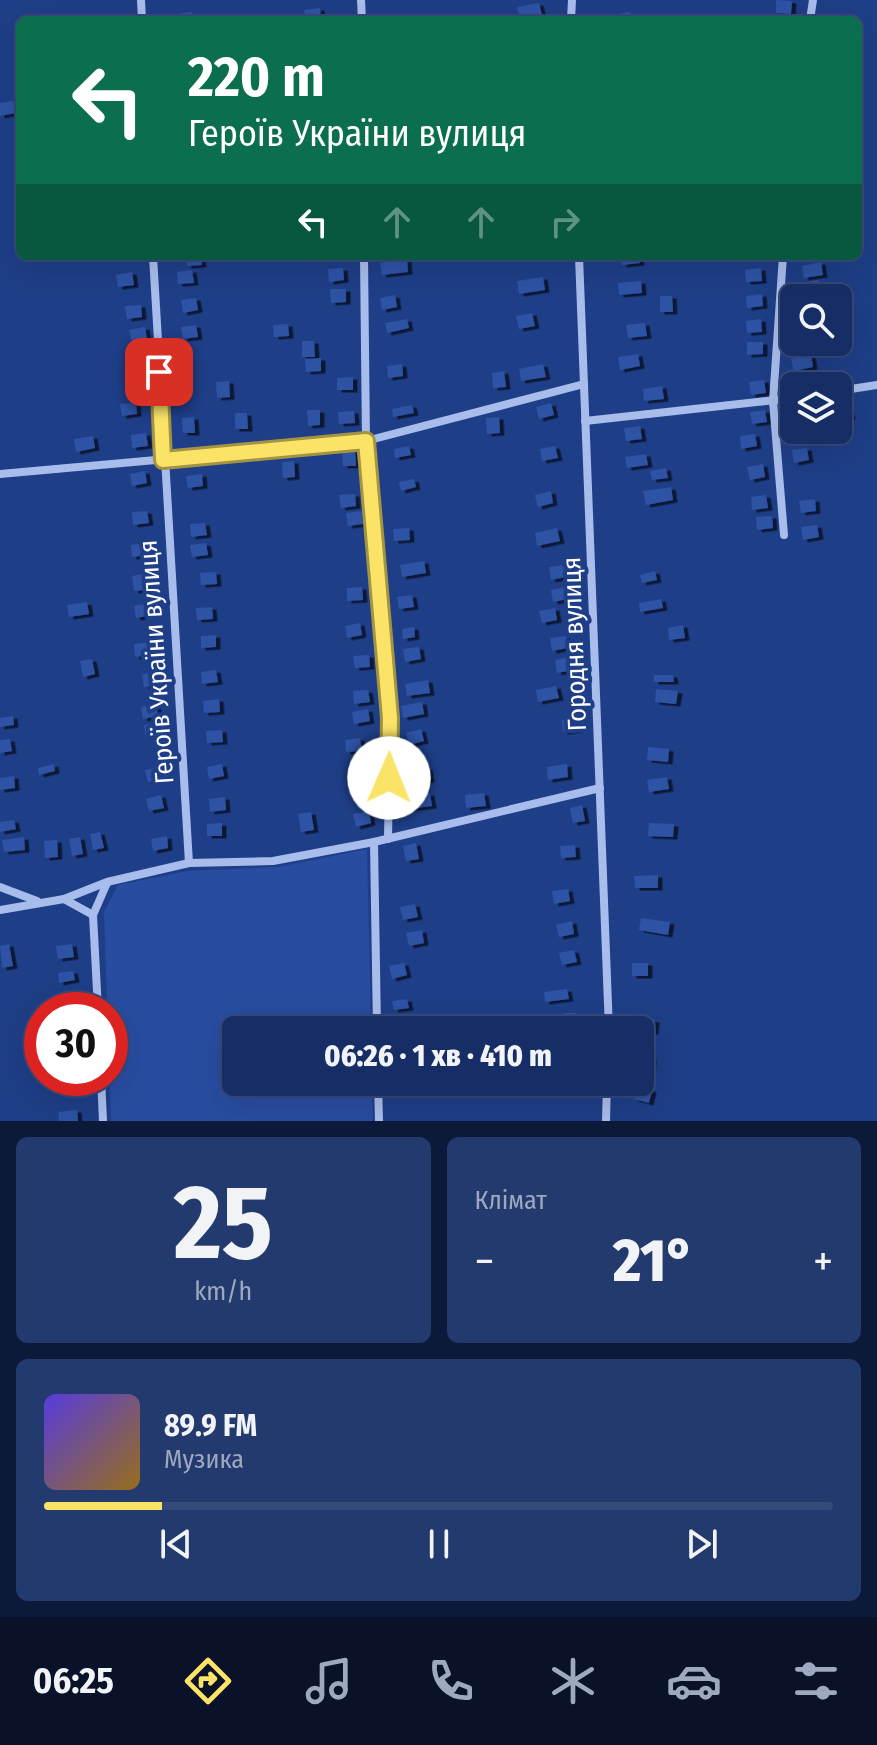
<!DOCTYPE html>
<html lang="uk">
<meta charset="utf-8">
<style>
:root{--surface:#162e65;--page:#233a6e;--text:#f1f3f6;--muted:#9ea8bf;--line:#354a79;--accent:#fae367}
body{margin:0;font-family:"Fira Sans Condensed",sans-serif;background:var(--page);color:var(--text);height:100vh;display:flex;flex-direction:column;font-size:30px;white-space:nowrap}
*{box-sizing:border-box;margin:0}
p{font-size:26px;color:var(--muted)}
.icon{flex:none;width:44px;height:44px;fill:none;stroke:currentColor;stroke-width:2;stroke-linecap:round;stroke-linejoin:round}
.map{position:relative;height:1121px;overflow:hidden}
.details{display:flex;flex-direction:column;gap:16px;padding:16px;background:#0c1938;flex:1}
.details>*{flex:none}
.top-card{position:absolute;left:16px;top:16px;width:846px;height:244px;border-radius:12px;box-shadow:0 8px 32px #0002,0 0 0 2px var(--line);background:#0b6e4f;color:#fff;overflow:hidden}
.tools{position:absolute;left:780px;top:284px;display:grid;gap:16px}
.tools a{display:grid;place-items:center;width:72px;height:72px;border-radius:12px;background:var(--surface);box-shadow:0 8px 32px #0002,0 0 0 2px var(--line);font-size:40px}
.speed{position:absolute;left:24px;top:992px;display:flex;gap:16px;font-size:40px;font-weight:700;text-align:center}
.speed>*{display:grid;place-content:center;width:104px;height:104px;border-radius:50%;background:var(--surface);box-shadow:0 8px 32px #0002,0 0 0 2px var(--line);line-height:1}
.speed .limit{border:12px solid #d22;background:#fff;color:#111}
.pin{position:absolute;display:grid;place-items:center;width:68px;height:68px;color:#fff;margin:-34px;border-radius:16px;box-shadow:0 4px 12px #0006}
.me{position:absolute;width:88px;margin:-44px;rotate:1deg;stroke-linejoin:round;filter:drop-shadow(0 0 6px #0008)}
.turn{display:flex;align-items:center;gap:28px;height:168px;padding:0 40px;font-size:36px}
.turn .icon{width:104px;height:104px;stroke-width:2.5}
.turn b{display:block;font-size:56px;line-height:68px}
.lanes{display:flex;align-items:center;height:76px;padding:0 40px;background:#0003;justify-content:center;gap:40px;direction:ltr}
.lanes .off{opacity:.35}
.big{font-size:60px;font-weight:800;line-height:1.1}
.details .card{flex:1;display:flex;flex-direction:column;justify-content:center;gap:12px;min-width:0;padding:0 28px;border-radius:12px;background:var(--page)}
.details .dial{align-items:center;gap:0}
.dial b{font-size:104px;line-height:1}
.song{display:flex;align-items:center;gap:24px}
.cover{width:96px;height:96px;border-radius:12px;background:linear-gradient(135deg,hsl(250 70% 55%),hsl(40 70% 35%))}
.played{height:8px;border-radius:4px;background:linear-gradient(90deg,var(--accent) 15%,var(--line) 15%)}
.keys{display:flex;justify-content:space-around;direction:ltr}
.heat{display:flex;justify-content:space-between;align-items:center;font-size:44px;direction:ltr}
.details .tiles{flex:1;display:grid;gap:16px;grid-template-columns:1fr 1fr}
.card:last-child{grid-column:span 2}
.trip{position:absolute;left:222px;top:1016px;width:432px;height:80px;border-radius:12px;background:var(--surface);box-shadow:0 8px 32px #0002,0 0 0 2px var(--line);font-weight:800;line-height:80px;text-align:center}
.dock{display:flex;height:128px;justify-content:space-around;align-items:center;background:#091228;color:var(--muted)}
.dock .icon{width:56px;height:56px}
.dock .active{color:var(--accent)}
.dock b{font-size:36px;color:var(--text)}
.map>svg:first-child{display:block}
.green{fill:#284da0}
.building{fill:#2e52a5;filter:url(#shadow)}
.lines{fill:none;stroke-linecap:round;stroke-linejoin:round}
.minor{stroke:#a8bdeb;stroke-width:8}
.route-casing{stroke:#a29443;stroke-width:20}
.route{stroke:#fae367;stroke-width:14}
.labels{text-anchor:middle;stroke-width:8;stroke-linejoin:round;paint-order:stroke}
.street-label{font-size:26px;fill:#fff;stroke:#1e3e87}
</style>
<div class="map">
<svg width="877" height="1121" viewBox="0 0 877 1121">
<defs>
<filter id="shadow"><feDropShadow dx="4.5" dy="2.5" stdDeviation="0" flood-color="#0009"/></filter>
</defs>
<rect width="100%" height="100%" fill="#1e3e87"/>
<polygon class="green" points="367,849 371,1030 236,1030 236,1082 372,1082 373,1121 111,1121 104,912 118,885 188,871 278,867"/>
<g class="building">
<polygon points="776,0 792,1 791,14 776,13"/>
<polygon points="539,3 542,15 520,19 517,7"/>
<polygon points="320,8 321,20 306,20 304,10"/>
<polygon points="192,12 193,20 177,20 176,14"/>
<polygon points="630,12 632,20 607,20 606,16"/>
<polygon points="13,101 16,113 0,116 0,103"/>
<polygon points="186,256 201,256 202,265 187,266"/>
<polygon points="621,256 639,256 640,263 622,265"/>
<polygon points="407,259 408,272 382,275 380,263"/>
<polygon points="821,262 823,275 804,278 802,266"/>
<polygon points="343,268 344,280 329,282 328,269"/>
<polygon points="761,268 762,281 746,282 745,270"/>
<polygon points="192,270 194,283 178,284 177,272"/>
<polygon points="132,272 134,285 118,287 116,275"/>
<polygon points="543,277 545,290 519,294 517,281"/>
<polygon points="818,280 821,292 801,296 799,283"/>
<polygon points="641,281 642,293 619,295 618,283"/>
<polygon points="330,289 346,289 346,302 331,303"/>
<polygon points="762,294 763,306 747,308 746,296"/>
<polygon points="395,295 397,307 382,310 380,298"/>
<polygon points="660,296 672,296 673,312 660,312"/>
<polygon points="196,298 198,310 183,313 181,300"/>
<polygon points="141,305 142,317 127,319 125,306"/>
<polygon points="532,313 535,326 519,329 516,316"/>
<polygon points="407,319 409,328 387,333 385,323"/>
<polygon points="761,319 762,332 747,333 746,321"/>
<polygon points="645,323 647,336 628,338 626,325"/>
<polygon points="288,324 289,336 274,337 273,325"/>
<polygon points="196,325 198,337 183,339 181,327"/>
<polygon points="145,327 147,339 132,342 129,330"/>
<polygon points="302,341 314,341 315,357 302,357"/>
<polygon points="747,342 763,342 763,354 747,355"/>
<polygon points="796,342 811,342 813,350 797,352"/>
<polygon points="148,354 149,370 136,370 135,355"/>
<polygon points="638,354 640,366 620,370 618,357"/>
<polygon points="811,355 813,367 794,371 791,359"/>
<polygon points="321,358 321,371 306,372 305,359"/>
<polygon points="402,364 403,376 388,378 387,366"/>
<polygon points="543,364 546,377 521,381 519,369"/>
<polygon points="504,371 506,387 493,388 492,373"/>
<polygon points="353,377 353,390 337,390 337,378"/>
<polygon points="808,378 809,386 793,386 792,379"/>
<polygon points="764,380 766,393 751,395 749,382"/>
<polygon points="229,381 230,397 217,398 216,382"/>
<polygon points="662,386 664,399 644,401 643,389"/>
<polygon points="847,401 851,417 839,420 838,403"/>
<polygon points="136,402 137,414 122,416 120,404"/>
<polygon points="551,403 554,415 539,419 536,407"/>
<polygon points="412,405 414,413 393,417 392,409"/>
<polygon points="307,410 320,410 320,425 308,426"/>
<polygon points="765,410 767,422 752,424 750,412"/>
<polygon points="354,411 355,423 339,424 338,412"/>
<polygon points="235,413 247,413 248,429 235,429"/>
<polygon points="194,417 195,433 183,433 182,418"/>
<polygon points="499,417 500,433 487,434 486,418"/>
<polygon points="640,426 642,439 626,441 624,428"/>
<polygon points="794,430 810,430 811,438 796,440"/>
<polygon points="146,433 148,446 132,448 131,435"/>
<polygon points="755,434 757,446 741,449 740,436"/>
<polygon points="93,436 95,448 76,452 74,439"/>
<polygon points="409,446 411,455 395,458 394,449"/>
<polygon points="555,446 558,458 542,461 540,449"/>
<polygon points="807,448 809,460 794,463 792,450"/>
<polygon points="342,450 355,450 356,466 343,466"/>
<polygon points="646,454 648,465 627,468 625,457"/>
<polygon points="294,461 295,477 283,478 282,462"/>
<polygon points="763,464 765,477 750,480 747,467"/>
<polygon points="666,468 668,478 652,480 650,471"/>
<polygon points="145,471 147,483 132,486 130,474"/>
<polygon points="202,474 203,486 188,488 186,476"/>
<polygon points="414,479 416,487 401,491 399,482"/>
<polygon points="671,487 673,500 646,505 643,491"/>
<polygon points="551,491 553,503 538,507 535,495"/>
<polygon points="355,494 356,506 341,508 339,495"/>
<polygon points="766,495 768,508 752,510 751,497"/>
<polygon points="815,499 816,511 801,513 799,501"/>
<polygon points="147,511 149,523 133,525 132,512"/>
<polygon points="362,511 363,524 348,526 346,513"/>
<polygon points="772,516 773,528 757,530 756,517"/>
<polygon points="205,523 207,535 191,537 190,524"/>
<polygon points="817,525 819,537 803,540 801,527"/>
<polygon points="409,528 410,540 394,541 393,529"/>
<polygon points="557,528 560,541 537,546 535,533"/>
<polygon points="146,543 148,555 132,557 131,545"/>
<polygon points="206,543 208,555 192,557 190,545"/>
<polygon points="424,561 426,573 402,577 400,565"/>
<polygon points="564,565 566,577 551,580 549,567"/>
<polygon points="655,571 657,580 642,583 640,575"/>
<polygon points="216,572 217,584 201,585 200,573"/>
<polygon points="144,574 146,590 134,591 132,576"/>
<polygon points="362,587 363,600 347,601 347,588"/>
<polygon points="566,587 568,599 553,602 551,590"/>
<polygon points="412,595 414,607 399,609 397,597"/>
<polygon points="661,599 663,608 640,612 639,603"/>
<polygon points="87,602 89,614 69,617 67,605"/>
<polygon points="149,603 152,615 136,618 134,606"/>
<polygon points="212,607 213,619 197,620 196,608"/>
<polygon points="555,608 557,620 542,623 539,611"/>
<polygon points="360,623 362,635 347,638 345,626"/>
<polygon points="683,625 685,638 669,640 668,628"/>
<polygon points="414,627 415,637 403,639 402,629"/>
<polygon points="216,635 216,647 201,648 201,636"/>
<polygon points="566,636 568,648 552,651 550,638"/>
<polygon points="150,642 151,655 135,657 134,644"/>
<polygon points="419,647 421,659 405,662 403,649"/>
<polygon points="369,655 370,667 355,668 353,656"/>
<polygon points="570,657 572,670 557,673 555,660"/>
<polygon points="92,659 95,674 83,677 80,661"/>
<polygon points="216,670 218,682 202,684 201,672"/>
<polygon points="158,672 159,685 144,687 142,674"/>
<polygon points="654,675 673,675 674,682 654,682"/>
<polygon points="428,680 430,693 407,696 405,684"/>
<polygon points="556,686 559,698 538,702 536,690"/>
<polygon points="656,689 678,691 676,704 655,702"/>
<polygon points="368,690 370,702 354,704 353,691"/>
<polygon points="219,699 220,712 204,713 203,701"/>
<polygon points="422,702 424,714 403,718 401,706"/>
<polygon points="156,704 158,716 143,719 141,707"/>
<polygon points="368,709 370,721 354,724 352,712"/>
<polygon points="13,716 14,725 0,727 0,718"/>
<polygon points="577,717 579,730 563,732 562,720"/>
<polygon points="160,722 161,735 146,737 144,725"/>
<polygon points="421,729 424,741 409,745 406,733"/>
<polygon points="222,730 223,742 207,743 206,731"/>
<polygon points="360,738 362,751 346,752 345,740"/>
<polygon points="10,739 12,751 0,753 0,740"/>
<polygon points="648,747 669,749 668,762 647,760"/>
<polygon points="54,764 55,771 39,775 38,768"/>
<polygon points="222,764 224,776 209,779 207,767"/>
<polygon points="567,764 568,777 548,780 547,767"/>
<polygon points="161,767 163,779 148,782 145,770"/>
<polygon points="428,767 430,780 410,782 409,770"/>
<polygon points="14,776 15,788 0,790 0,778"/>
<polygon points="365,776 367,789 352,792 349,779"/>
<polygon points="667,777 669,789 649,792 647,780"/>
<polygon points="430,793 432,806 408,809 406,796"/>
<polygon points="484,793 486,806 466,808 465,795"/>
<polygon points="161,795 164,808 149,811 146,799"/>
<polygon points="225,797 226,810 210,812 209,799"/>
<polygon points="582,805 585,821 573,823 570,808"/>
<polygon points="369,811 371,823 356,827 353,814"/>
<polygon points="311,812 314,830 301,832 298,814"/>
<polygon points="14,820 16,829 0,832 0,822"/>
<polygon points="222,823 222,836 207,836 207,824"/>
<polygon points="649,823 674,824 673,837 648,836"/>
<polygon points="100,832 104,848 93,850 90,834"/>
<polygon points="167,836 168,848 153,851 151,839"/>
<polygon points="24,837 25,850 4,852 2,840"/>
<polygon points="80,837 83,854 72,856 69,839"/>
<polygon points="57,840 58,857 45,858 44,841"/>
<polygon points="416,843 419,859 406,861 403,846"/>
<polygon points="575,845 576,857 561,858 560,846"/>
<polygon points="658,875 658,888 635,888 634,876"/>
<polygon points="568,889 570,901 554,904 552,891"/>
<polygon points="415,904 418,917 403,920 400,907"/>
<polygon points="641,918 670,922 668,935 639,930"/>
<polygon points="572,921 574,934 559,937 556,925"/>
<polygon points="422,930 424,943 409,946 406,933"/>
<polygon points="9,944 13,966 2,968 0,946"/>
<polygon points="72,944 74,957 58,959 56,946"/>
<polygon points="574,950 577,962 562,965 559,953"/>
<polygon points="404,963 407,975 392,979 389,966"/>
<rect x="632" y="963" width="16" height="13"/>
<polygon points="73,971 75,980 59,983 58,973"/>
<polygon points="567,989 569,999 545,1002 544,992"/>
<polygon points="78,995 80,1007 64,1009 63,997"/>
<polygon points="407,999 409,1008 394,1010 392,1001"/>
<polygon points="563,1013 576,1013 577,1029 564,1029"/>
<polygon points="634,1018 655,1020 654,1032 633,1030"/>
<polygon points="640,1036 651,1037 650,1050 640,1049"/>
<polygon points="640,1056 652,1057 651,1070 640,1069"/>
<polygon points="411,1082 413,1093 397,1095 395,1083"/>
<polygon points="577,1082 589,1082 590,1094 577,1095"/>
<polygon points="637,1087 652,1090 649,1103 634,1099"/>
<polygon points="77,1110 78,1121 59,1121 58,1112"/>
</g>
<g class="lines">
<g class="minor">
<polyline points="141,0 142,20"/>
<polyline points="361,0 362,20"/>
<polyline points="571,20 572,0"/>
<polyline points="810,20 813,0"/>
<polyline points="153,256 189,863"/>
<polyline points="364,256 366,441 390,718 388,839"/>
<polyline points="579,256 609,1030"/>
<polyline points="783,256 773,401 784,535"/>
<polyline points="838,391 877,385"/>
<polyline points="585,421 794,398"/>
<polyline points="0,474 366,441 584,384"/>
<polyline points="374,842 377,1030"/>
<polyline points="0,887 37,901"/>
<polyline points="64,899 107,882 189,863 273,861 374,842 600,788"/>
<polyline points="0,910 64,899 93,915 98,1010"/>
<polyline points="93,915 107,883"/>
<polyline points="101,1078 103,1121"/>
<polyline points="378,1082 379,1121"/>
<polyline points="606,1121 607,1082"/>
</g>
</g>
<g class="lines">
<g class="route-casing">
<polyline id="route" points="159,372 163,460 366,441 390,718 389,778"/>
</g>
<use href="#route" class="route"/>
</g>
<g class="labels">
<g class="street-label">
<text transform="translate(574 644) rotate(-92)" y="9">Городня вулиця</text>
<text transform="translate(156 662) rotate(-94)" y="9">Героїв України вулиця</text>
</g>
</g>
</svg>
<div class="tools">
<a><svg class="icon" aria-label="search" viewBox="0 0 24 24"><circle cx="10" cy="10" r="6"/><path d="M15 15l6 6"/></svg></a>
<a><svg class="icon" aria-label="layers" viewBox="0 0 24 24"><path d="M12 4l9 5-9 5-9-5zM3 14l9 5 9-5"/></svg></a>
</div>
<div class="speed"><div class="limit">30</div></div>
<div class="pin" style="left:159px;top:372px;background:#d93025"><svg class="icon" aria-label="arrive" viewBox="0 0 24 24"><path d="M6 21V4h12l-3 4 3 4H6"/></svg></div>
<svg class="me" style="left:389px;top:778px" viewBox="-20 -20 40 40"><circle r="19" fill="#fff"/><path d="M0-13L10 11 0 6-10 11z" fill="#fae367"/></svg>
<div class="trip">06:26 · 1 хв · 410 m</div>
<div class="top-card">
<div class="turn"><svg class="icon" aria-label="left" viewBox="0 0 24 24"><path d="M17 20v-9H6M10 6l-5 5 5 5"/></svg><div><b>220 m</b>Героїв України вулиця</div></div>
<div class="lanes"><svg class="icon" aria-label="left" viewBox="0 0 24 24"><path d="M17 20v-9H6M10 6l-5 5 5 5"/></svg><svg class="icon off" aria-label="ahead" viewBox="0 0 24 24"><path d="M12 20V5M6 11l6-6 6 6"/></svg><svg class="icon off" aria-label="ahead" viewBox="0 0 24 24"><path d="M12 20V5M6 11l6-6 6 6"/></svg><svg class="icon off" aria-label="right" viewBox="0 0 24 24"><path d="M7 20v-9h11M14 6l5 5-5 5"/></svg></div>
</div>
</div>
<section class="details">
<div class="tiles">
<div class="card dial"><b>25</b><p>km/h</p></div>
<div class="card"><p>Клімат</p>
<div class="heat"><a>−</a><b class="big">21°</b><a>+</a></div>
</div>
<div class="card">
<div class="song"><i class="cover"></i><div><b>89.9 FM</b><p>Музика</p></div></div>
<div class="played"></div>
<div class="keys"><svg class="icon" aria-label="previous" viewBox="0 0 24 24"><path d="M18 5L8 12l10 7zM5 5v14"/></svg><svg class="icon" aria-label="pause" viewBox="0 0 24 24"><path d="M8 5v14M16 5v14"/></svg><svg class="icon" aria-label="next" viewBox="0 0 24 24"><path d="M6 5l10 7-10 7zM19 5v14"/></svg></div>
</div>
</div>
</section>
<nav class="dock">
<b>06:25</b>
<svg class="icon active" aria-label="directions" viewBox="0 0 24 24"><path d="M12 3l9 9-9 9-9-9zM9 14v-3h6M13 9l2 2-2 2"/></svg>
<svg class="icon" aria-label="music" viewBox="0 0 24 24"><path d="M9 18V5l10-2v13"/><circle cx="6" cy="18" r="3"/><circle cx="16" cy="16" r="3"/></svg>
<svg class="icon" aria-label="phone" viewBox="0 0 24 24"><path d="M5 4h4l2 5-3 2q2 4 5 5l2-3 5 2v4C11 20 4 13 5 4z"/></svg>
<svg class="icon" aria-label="climate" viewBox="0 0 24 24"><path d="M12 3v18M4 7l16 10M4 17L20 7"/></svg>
<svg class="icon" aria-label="car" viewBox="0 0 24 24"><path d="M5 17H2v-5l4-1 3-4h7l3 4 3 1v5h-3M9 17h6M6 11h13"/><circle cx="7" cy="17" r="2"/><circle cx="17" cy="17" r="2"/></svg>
<svg class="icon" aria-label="filters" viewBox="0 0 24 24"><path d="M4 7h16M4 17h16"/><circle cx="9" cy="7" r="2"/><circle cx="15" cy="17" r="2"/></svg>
</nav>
